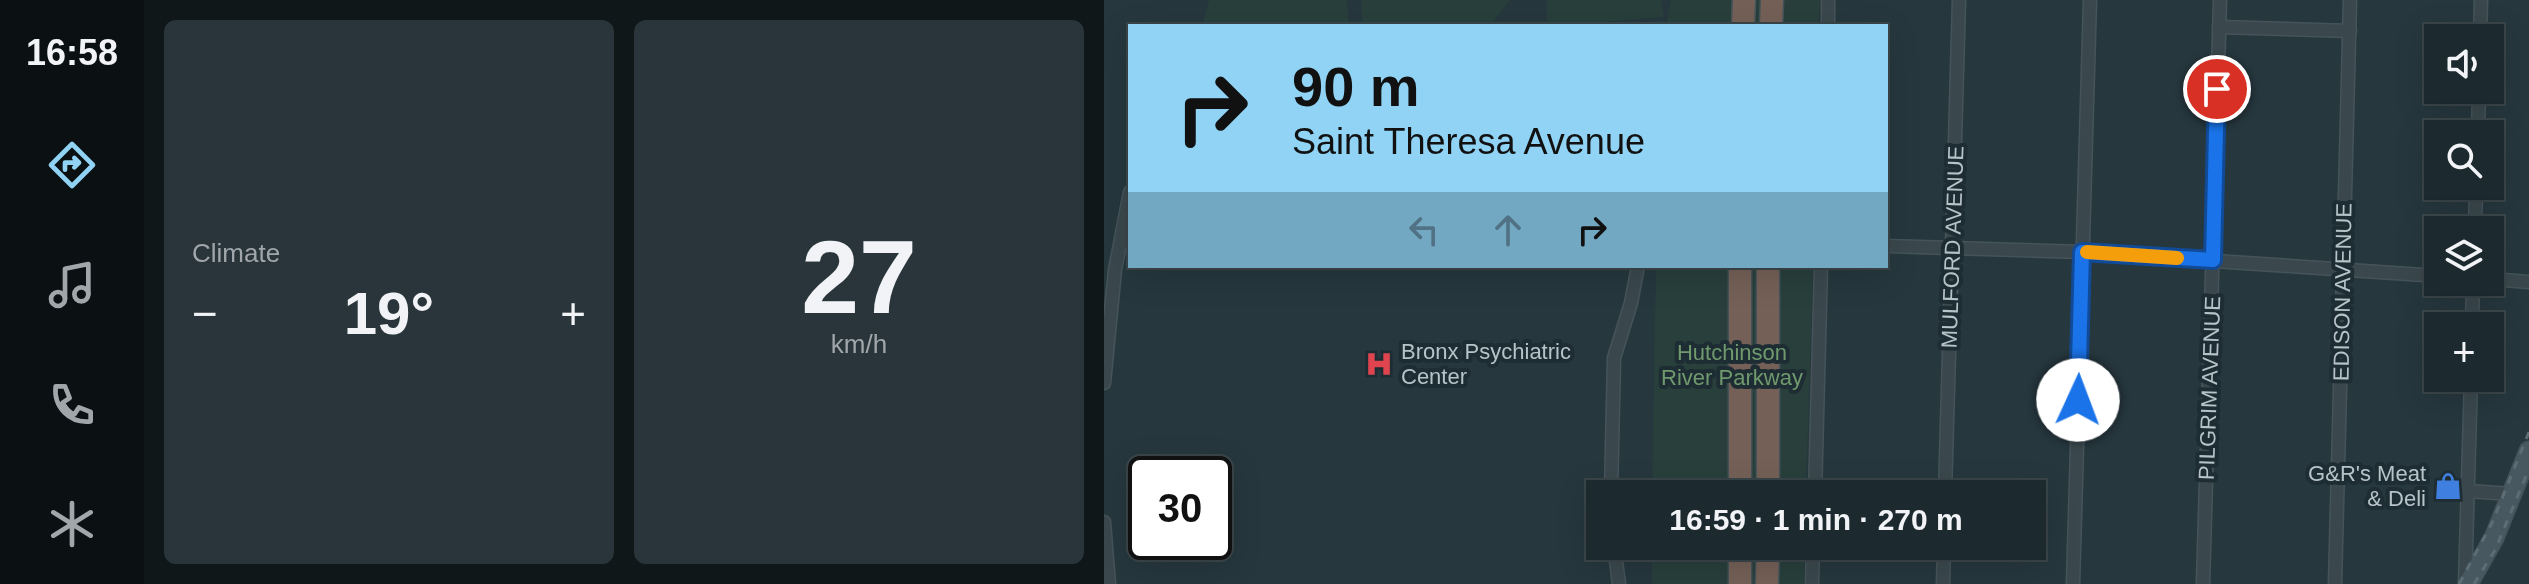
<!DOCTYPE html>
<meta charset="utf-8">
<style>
:root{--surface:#1c292e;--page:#29353a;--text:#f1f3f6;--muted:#a0a6aa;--line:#3a454a;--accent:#90d3f4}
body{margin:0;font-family:Helvetica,sans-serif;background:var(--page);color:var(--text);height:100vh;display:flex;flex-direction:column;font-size:30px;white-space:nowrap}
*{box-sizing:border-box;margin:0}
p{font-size:26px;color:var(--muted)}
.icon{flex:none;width:44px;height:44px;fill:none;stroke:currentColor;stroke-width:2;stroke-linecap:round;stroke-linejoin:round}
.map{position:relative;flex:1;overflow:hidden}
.side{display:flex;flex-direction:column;gap:20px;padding:20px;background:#0f1719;width:960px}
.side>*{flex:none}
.top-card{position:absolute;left:24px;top:24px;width:760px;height:244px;border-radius:0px;box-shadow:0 8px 32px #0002,0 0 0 2px var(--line);background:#90d3f4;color:#111;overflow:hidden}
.buttons{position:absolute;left:1320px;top:24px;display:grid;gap:16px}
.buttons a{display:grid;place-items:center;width:80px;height:80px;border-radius:0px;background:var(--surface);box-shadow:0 8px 32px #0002,0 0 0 2px var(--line);font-size:40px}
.speed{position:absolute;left:24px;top:456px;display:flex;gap:16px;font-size:40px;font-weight:700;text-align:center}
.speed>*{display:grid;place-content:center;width:104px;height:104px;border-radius:50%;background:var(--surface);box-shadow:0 8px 32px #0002,0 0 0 2px var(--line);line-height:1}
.speed .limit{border:4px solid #111;border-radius:12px;background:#fff;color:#111}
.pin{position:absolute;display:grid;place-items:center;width:68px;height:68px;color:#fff;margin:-34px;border:4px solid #fff;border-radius:50%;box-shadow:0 2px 8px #0007}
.me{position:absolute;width:88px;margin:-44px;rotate:2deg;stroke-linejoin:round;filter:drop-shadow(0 0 6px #0008)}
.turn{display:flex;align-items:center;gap:28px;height:168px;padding:0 32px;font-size:36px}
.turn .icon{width:104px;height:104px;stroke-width:2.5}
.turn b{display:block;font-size:56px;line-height:68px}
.lanes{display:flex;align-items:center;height:76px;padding:0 32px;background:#0003;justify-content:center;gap:40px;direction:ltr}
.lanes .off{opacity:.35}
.big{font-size:60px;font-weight:800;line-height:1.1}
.side .widget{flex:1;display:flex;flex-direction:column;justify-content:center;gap:12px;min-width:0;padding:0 28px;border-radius:12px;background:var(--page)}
.side .dial{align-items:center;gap:0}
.dial b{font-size:104px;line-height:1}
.heat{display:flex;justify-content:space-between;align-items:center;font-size:44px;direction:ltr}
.side .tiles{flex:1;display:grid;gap:20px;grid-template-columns:repeat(2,1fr)}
.trip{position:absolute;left:482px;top:480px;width:460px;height:80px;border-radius:0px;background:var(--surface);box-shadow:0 8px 32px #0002,0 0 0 2px var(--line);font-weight:800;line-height:80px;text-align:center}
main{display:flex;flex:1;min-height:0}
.dock{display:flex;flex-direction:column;width:144px;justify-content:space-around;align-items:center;background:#0b1012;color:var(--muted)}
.dock .icon{width:56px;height:56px}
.dock .selected{color:var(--accent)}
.dock b{font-size:36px;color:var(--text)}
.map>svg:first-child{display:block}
.green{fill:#283f3b}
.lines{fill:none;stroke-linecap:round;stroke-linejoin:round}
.minor-casing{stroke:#46545a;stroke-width:15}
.secondary-casing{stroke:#46545a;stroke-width:21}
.motorway-casing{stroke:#445359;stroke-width:25}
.minor{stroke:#3a484e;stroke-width:12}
.secondary{stroke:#485861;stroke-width:18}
.motorway{stroke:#746057;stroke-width:22}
.rail{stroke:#5c6d75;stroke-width:3;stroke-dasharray:8 8;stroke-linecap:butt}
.route-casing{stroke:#114b97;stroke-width:20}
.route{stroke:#1a73e8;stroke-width:14}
.slow{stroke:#f59e0b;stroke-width:14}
.labels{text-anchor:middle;stroke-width:8;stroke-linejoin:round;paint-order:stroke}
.street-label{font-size:22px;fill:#b6c3c9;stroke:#1e2d33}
.poi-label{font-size:22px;fill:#b6c3c9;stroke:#1e2d33;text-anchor:start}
.park-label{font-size:22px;fill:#70996e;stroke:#1e2d33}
</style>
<main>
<nav class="dock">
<b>16:58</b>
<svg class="icon selected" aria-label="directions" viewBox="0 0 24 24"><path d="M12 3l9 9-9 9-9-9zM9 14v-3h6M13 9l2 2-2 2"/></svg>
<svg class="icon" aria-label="music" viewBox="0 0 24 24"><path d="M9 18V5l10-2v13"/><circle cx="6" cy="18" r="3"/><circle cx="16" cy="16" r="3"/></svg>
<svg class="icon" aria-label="phone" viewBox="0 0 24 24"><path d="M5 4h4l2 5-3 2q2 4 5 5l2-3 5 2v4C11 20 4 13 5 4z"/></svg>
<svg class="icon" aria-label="climate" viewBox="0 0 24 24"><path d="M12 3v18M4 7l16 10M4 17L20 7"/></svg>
</nav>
<section class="side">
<div class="tiles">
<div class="widget"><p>Climate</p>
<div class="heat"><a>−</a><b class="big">19°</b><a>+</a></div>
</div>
<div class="widget dial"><b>27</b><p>km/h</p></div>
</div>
</section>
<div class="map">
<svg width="1425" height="584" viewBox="0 0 1425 584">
<rect width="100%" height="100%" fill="#26373e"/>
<g class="green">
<polygon points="105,0 243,0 245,26 98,26"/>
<polygon points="257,0 406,0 386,26 258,26"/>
<polygon points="443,0 557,0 560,17 451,26 443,20"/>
<polygon points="567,0 716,0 715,26 562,26"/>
<polygon points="552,266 709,266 702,494 548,494"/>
<polygon points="548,546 701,546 700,584 548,584"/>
</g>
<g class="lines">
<g class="minor-casing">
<g id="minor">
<polyline points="724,26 724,0"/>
<polyline points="1115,27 1246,31"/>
<polyline points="1376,38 1377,0"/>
<polyline points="1374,134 1375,90"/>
<polyline points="1371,230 1372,186"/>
<polyline points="782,246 978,252 1334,276"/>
<polyline points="1386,279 1425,282"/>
<polyline points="1368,326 1369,282"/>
<polyline points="0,383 11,270 26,192"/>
<polyline points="711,486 841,488"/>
<polyline points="1364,491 1408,494"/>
<polyline points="507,494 510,358 527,303 534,266"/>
<polyline points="711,494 717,266"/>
<polyline points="841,494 855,0"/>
<polyline points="0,522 5,584"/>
<polyline points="510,546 515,584"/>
<polyline points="708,584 709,546"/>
<polyline points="839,584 840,546"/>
<polyline points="969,584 986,0"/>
<polyline points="1099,584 1116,0"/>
<polyline points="1231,584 1246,0"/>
<polyline points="1361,584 1367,378"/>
</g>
</g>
<g class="secondary-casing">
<polyline id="secondary" points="1364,584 1390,538 1425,451"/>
</g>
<g class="motorway-casing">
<g id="motorway">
<polyline points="639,26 640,0"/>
<polyline points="667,26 668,0"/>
<polyline points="636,266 636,494"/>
<polyline points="664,494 664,266"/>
<polyline points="636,584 636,546"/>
<polyline points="663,584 664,546"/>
</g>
</g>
<use href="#minor" class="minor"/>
<use href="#secondary" class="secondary"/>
<use href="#motorway" class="motorway"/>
<g class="rail">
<polyline points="1355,584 1388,523 1425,432"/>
<polyline points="1370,584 1391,550 1425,469"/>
</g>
</g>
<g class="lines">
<g class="route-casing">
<polyline id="route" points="974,400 978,252 1109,260 1113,89"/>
</g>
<use href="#route" class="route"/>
<polyline class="slow" points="983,252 1073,258"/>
</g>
<defs>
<g id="hospital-bare" transform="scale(2.16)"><path d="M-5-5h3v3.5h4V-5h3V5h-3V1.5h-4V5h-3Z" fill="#e0444e" stroke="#1e2d33" stroke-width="2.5" paint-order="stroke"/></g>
<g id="shop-bare" transform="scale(2.16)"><path d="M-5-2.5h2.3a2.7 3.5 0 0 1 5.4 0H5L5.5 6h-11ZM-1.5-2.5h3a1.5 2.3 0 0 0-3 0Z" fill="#3f7fe0" stroke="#1e2d33" stroke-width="2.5" paint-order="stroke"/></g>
</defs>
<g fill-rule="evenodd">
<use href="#hospital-bare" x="275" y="364"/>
<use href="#shop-bare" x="1344" y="486"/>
</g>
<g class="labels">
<g class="street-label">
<text transform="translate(848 247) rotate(-88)" y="8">MULFORD AVENUE</text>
<text transform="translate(1238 292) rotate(-89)" y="8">EDISON AVENUE</text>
<text transform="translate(1105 388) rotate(-88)" y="8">PILGRIM AVENUE</text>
</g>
<g class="poi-label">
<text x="297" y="359">Bronx Psychiatric<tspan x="297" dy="25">Center</tspan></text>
<text x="1322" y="481" text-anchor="end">G&amp;R's Meat<tspan x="1322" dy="25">&amp; Deli</tspan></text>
</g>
<g class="park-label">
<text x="628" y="360">Hutchinson<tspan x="628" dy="25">River Parkway</tspan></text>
</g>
</g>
</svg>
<div class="buttons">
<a><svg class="icon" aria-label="sound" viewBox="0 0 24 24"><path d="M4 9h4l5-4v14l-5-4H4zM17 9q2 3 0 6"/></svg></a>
<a><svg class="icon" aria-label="search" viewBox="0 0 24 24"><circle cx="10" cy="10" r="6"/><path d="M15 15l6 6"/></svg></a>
<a><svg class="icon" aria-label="layers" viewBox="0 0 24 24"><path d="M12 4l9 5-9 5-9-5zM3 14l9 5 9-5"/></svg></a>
<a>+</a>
</div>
<div class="speed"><div class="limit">30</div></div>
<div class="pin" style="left:1113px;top:89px;background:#d93025"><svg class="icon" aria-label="arrive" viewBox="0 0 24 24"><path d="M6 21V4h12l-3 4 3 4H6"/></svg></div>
<svg class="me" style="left:974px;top:400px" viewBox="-20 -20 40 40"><circle r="19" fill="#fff"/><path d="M0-13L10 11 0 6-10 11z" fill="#1a73e8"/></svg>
<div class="trip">16:59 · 1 min · 270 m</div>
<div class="top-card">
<div class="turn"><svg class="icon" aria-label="right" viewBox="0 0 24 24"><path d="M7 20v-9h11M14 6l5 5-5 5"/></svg><div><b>90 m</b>Saint Theresa Avenue</div></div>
<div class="lanes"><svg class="icon off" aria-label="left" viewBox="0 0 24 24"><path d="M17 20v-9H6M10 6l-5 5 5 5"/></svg><svg class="icon off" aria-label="ahead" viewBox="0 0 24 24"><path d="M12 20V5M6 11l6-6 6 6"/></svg><svg class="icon" aria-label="right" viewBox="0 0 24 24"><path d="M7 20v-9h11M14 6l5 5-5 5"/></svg></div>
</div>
</div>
</main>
